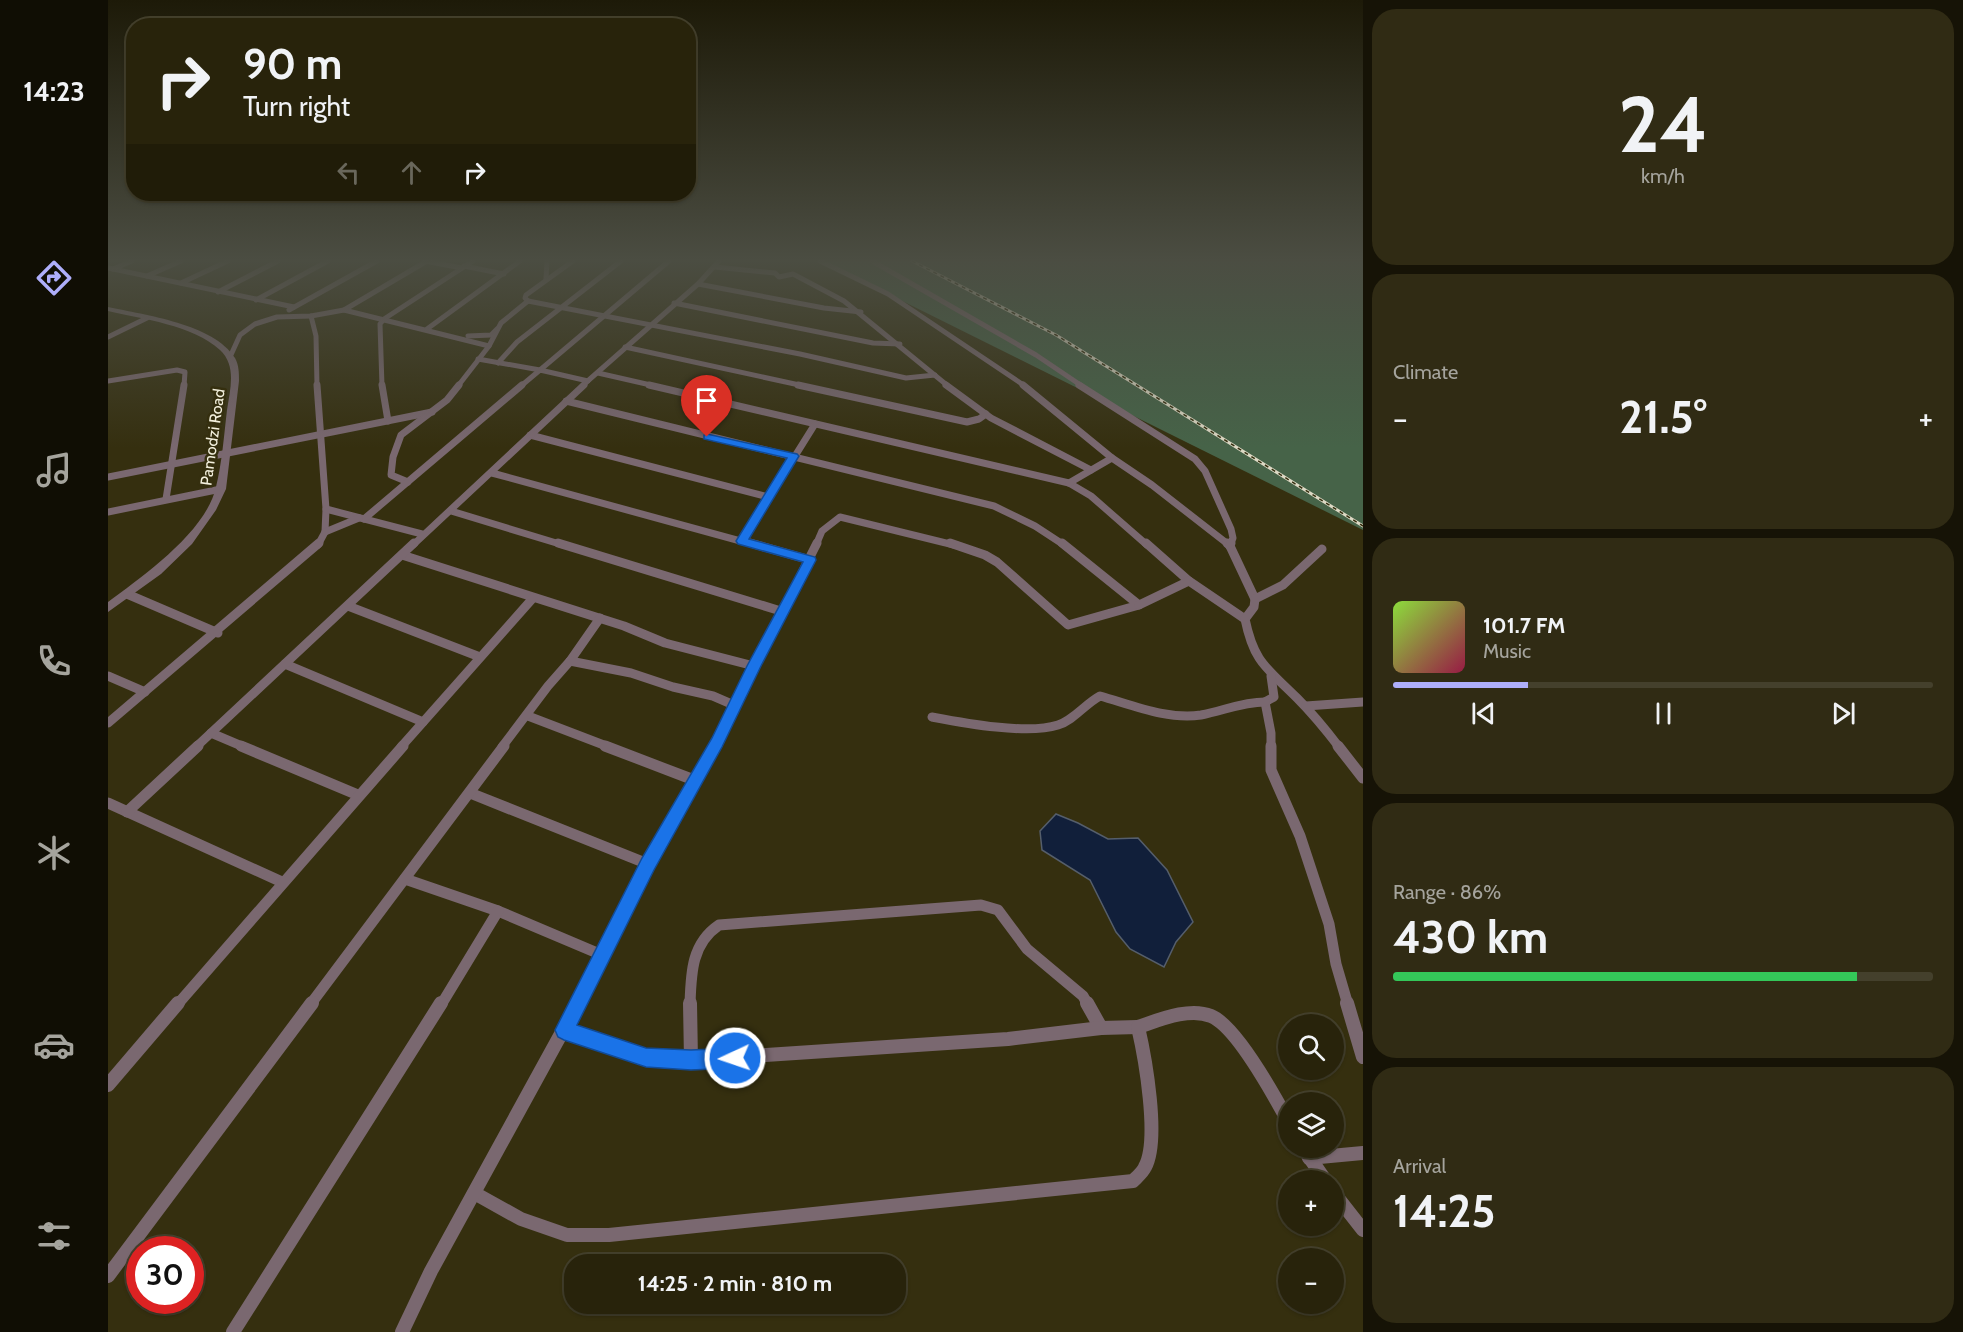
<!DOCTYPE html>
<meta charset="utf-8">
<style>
:root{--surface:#28230b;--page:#302b14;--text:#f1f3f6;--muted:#a5a49d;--line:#44402c;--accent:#aeaefa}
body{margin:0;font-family:Cabin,sans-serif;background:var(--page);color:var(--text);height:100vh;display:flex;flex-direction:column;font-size:22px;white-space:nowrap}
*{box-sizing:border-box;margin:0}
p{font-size:20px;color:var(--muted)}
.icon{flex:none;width:33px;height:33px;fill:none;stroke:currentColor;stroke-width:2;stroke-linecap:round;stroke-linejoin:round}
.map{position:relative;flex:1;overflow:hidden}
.details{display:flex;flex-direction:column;gap:9px;padding:9px;background:#161306;width:600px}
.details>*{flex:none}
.top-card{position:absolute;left:18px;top:18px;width:570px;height:183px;border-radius:24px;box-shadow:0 2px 4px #0004,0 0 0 2px var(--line);background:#28230b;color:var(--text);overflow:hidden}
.fabs{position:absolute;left:1170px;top:1014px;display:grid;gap:12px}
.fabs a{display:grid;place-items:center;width:66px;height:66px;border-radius:50%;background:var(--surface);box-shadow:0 2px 4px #0004,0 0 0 2px var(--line);font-size:30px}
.speed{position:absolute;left:18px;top:1236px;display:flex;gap:12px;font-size:30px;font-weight:700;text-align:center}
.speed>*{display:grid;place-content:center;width:78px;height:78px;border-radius:50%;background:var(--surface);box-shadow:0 2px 4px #0004,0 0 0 2px var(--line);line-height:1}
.speed .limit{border:9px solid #d22;background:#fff;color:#111}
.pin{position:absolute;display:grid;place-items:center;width:51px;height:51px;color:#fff;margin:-62px -26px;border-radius:50% 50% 50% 0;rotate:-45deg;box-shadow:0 0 6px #0007}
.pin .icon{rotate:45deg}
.me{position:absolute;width:66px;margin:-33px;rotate:267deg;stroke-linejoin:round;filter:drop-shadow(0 0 4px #0008)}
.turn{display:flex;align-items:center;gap:21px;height:126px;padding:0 18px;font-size:27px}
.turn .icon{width:78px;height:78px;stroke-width:2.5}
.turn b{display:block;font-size:42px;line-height:51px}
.lanes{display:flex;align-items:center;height:57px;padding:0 18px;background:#0003;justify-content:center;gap:30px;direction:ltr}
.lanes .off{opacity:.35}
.big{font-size:45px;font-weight:800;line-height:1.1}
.details .card{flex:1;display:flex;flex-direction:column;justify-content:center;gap:9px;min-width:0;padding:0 21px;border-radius:24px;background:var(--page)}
.details .dial{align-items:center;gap:0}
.dial b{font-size:78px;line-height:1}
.song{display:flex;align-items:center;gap:18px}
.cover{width:72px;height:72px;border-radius:9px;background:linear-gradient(135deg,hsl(90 70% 55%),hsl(340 70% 35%))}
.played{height:6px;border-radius:3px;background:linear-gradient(90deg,var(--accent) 25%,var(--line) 25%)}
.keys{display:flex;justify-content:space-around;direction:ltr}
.heat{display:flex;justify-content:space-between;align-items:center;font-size:33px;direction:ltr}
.charge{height:9px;border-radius:4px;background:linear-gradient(90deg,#34c759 86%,var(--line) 0)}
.trip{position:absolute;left:456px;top:1254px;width:342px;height:60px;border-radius:24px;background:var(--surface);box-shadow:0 2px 4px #0004,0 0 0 2px var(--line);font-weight:800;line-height:60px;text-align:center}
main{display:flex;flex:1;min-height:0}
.menu{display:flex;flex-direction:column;width:108px;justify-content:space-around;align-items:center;background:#100e04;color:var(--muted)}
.menu .icon{width:42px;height:42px}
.menu .selected{color:var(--accent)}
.menu b{font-size:27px;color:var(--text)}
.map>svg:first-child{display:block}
.forest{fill:#466348}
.water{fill:#111f3a;stroke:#555e6b;stroke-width:1.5}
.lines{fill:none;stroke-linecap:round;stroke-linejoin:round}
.minor-far4{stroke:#7a6870;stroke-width:5}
.minor-far3{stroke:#7a6870;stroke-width:7}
.minor-far2{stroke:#7a6870;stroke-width:9}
.minor-far1{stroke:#7a6870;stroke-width:11}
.minor{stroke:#7a6870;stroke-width:14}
.tertiary{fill:#7a6870;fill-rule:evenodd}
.rail-casing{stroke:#ddd9c5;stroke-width:3}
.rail{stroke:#352f0f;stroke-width:1.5;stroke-dasharray:4;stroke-linecap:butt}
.route{fill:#1a73e8;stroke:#114b97;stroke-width:1.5}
.labels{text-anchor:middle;stroke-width:5;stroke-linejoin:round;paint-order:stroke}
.far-street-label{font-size:16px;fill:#f3f0dd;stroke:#352f0f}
</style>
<main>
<nav class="menu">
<b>14:23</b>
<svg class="icon selected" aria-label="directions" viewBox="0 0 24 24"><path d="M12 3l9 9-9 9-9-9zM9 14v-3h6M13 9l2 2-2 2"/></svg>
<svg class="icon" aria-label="music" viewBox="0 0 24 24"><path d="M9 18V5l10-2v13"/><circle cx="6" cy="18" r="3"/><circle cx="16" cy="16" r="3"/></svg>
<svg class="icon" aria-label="phone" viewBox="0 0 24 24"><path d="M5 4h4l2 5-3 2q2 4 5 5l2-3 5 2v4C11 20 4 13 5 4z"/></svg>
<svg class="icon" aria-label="climate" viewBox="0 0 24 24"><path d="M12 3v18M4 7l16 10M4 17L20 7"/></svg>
<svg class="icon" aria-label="car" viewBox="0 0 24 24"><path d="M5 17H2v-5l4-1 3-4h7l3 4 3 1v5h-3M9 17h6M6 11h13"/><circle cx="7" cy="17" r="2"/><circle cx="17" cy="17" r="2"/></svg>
<svg class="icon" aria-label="filters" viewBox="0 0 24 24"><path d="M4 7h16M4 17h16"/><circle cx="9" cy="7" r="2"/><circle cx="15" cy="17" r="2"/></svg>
</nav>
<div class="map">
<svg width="1255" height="1332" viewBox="0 0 1255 1332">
<rect width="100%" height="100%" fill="#352f0f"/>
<polygon class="forest" points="714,261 1255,261 1255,530"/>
<polygon class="water" points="948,814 970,823 1000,839 1030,838 1059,870 1085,922 1068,942 1056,967 1022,949 1008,932 982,880 934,850 932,831"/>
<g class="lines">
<g class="minor-far4">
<polyline points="317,261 354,268"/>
<polyline points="712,261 780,294 917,386"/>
<polyline points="764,261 928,355 974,386"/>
<polyline points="356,266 396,274"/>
<polyline points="607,267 667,273 671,277 685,274 736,301 840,386"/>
<polyline points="0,268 186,307"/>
<polyline points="5,269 24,261"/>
<polyline points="39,276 73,261"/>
<polyline points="438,279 439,261"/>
<polyline points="73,283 120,261"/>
<polyline points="590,284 716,308 753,312"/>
<polyline points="110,292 170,261"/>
<polyline points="148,300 220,261"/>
<polyline points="420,301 692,354 798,378 827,375"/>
<polyline points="420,301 417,298 418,295 465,261"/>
<polyline points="566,303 765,343 792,344"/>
<polyline points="181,310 269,261"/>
<polyline points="236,310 319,261"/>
<polyline points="203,316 208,336 209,386"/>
<polyline points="319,329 412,261"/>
<polyline points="360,336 383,335 389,329"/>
<polyline points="0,337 39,318"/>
<polyline points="517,347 696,386"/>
<polyline points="122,357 132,335 147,324 169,317 203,316 236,310 381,346"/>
<polyline points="370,359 432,370 561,261"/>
<polyline points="390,363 409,342 513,261"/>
<polyline points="490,373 547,386"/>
<polyline points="0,381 69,370 77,372 76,386"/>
<polyline points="274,386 272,324 276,319 365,261"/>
<polyline points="350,386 381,346 393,323 420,301"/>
<polyline points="413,386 432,370 480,381"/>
<polyline points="474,386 590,284 611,261"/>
</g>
<g class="minor-far3">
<polyline points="209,385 218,509 217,532 210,545"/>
<polyline points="274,385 280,421"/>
<polyline points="541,385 961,483 983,496 1039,545"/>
<polyline points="690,385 859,422 871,419 878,414"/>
<polyline points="838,385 883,418 983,470"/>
<polyline points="915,385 1004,458 1044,485 1121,545"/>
<polyline points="971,385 1087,459 1097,471 1123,529 1125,538 1122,545"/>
<polyline points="458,401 886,506 927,526 956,545"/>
<polyline points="422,435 660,497"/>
<polyline points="384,473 647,545"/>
<polyline points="0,477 324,412"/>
<polyline points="300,482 283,475 285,457 293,435 339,400 351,385"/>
<polyline points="961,483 1004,458"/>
<polyline points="58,499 76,385"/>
<polyline points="218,509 314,534"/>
<polyline points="343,511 455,545"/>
<polyline points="0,512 113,489"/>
<polyline points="256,519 414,385"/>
<polyline points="217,532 251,518"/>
<polyline points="634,541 707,424"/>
<polyline points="305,545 476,385"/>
<polyline points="708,545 714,531 732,517 846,545"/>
</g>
<g class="minor-far2">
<polyline points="450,543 676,612"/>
<polyline points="642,543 702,560"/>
<polyline points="842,543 877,555 889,562 960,625 1031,605 954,543"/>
<polyline points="1038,543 1081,581 1137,619"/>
<polyline points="1119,543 1122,546"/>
<path d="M1123 543 1122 546 1147 599 1146 607 1137 619C1146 663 1159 668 1189 698 1204 713 1218 730 1231 747"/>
<polyline points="294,555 516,626 557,643 646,666"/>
<polyline points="19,594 110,633"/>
<polyline points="1147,599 1175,585 1214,549"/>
<polyline points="1031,605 1081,581"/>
<polyline points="240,606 372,657"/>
<polyline points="462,661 492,618"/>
<polyline points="177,664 315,722"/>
<polyline points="0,676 37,692"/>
<polyline points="1163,676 1166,697 1157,702 1163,733 1163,747"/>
<polyline points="1198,706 1255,702"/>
<polyline points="420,716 501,747"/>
<path d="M824 717C856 723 919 735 950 725 966 720 977 704 992 696 1024 705 1059 720 1093 715 1115 711 1134 702 1157 702"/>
<polyline points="0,723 211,543"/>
<polyline points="103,733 136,747"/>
<polyline points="88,747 306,543"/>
<polyline points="293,747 425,598"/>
<polyline points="394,747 440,686 462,661 523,673 565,687 605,696 628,706"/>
<polyline points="606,747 709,543"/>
</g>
<g class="minor-far1">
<polyline points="133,746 250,795"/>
<polyline points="497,746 586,780"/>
<polyline points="1163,746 1163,770 1192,836 1221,924 1228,964 1240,1005"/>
<polyline points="1230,746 1255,778"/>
<polyline points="362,793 540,864"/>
<polyline points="0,803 174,882"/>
<polyline points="19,812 90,746"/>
<polyline points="297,879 390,911 494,955"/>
<polyline points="69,1005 295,746"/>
<polyline points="202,1005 396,746"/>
<polyline points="333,1005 390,911"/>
<polyline points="469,1005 540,864 607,746"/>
<path d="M582 1005C583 974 583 944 611 925L873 905 890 910 919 949 975 996 980 1005"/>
</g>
<g class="minor">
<polyline points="582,1003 583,1060"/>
<polyline points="979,1003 993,1028"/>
<polyline points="1239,1003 1255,1057"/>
<polyline points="456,1030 538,1057 583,1060 900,1039 993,1028 1030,1027"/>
<polyline points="0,1085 70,1003"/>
<polyline points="1195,1148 1217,1180"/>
<polyline points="1201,1158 1255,1153"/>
<polyline points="1226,1193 1255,1230"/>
<path d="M368 1194 413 1219 459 1235H501L1025 1181C1029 1177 1035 1172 1037 1167 1052 1140 1037 1057 1030 1027 1051 1020 1081 1007 1103 1016 1128 1026 1167 1097 1180 1121"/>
<polyline points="0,1276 204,1003"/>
<polyline points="125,1332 333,1003"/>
<polyline points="294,1332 323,1271 470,1003"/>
</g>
<path class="tertiary" d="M0 307C37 315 106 324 127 358 131 365 131 373 131 381L118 489 108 510 84 544 53 574 0 612V602C35 576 98 532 108 487 114 463 116 435 119 410 122 389 129 366 112 350 85 325 34 319 0 311Z"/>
<g class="rail-casing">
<polyline id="rail" points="804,261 948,335 1255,526"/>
</g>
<use href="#rail" class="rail"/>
</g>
<linearGradient id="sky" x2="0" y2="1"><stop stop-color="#1d1a08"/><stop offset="0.58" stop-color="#4b4d42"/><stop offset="1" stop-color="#4b4d42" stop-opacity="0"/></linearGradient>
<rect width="1255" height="448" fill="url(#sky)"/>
<polygon class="route" points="599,434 689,454 691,456 641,539 707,557 708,560 653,666 614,747 546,870 469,1025 538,1048 583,1050 627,1048 634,1051 637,1058 634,1065 627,1068 583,1070 538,1067 456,1040 450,1037 447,1030 534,858 604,738 639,666 695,562 630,544 628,541 679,458 596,439 596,435"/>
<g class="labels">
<g class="far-street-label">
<text transform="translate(104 437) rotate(-82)" y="6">Pamodzi Road</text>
</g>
</g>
</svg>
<div class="fabs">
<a><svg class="icon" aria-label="search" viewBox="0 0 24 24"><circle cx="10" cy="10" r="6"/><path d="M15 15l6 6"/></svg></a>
<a><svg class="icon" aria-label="layers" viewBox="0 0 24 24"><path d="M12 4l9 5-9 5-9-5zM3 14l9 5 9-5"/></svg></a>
<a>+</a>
<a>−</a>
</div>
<div class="speed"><div class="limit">30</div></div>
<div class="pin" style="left:599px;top:437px;background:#d93025"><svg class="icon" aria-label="arrive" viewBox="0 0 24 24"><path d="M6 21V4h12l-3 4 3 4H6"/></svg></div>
<svg class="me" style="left:627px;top:1058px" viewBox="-20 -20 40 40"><circle r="17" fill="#1a73e8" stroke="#fff" stroke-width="3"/><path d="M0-11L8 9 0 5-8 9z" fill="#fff"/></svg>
<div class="trip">14:25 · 2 min · 810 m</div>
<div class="top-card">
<div class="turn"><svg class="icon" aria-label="right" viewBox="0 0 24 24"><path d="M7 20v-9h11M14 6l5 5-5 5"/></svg><div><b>90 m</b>Turn right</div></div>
<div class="lanes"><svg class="icon off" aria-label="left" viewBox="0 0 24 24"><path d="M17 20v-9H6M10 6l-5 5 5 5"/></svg><svg class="icon off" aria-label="ahead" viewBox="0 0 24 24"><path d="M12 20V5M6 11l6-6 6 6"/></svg><svg class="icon" aria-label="right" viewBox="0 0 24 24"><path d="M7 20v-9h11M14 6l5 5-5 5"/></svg></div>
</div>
</div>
<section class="details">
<div class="card dial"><b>24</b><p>km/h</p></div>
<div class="card"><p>Climate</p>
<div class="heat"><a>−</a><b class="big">21.5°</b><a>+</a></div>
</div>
<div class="card">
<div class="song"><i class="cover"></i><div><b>101.7 FM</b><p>Music</p></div></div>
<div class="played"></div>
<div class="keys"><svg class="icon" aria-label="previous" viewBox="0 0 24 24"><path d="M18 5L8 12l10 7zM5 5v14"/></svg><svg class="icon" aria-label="pause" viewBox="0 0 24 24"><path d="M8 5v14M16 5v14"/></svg><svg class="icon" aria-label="next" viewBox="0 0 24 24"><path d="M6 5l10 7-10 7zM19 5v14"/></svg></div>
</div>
<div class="card"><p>Range · 86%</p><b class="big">430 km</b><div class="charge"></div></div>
<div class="card"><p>Arrival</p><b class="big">14:25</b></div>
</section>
</main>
